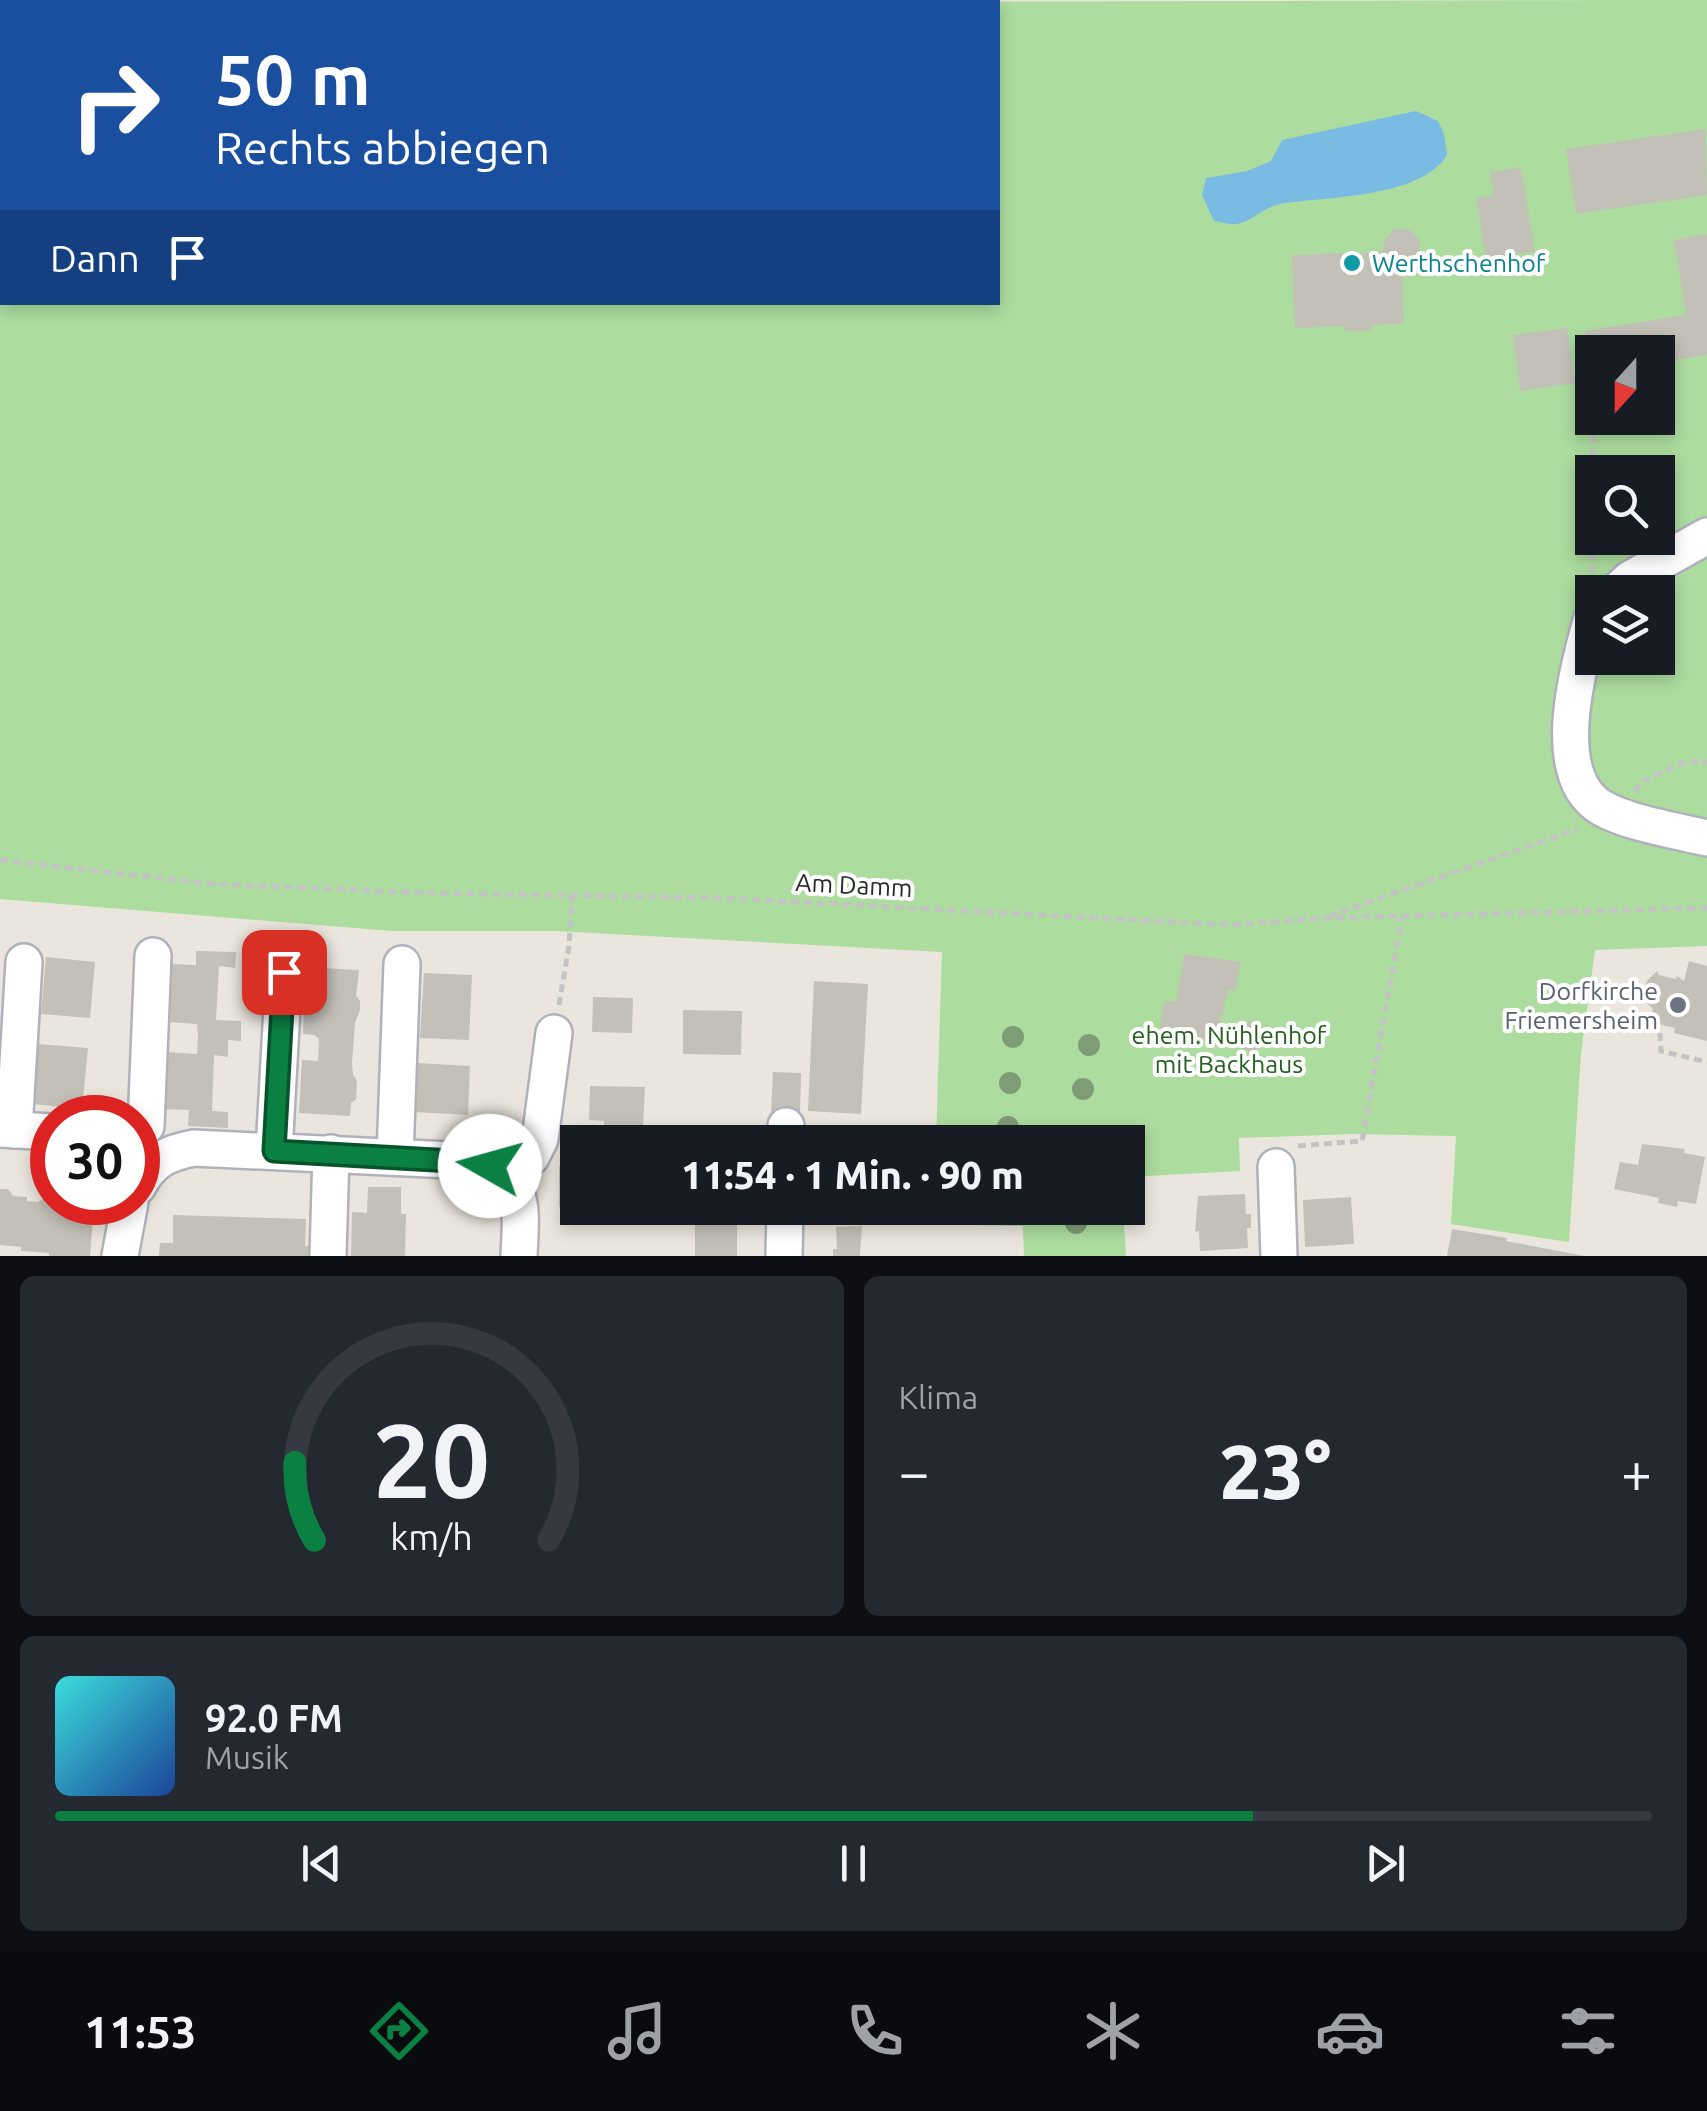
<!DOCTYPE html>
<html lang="de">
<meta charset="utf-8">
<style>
:root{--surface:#171b24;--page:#242831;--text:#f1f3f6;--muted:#9ea1a6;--line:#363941;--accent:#0b8043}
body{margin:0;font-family:Ubuntu,sans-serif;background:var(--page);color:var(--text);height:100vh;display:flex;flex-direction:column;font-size:38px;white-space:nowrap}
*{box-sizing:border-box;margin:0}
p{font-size:32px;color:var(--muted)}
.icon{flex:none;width:55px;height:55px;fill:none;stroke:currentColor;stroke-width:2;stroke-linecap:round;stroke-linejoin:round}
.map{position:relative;height:1256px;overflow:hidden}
.drawer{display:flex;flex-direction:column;gap:20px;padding:20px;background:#0d0f14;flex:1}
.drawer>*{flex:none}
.hud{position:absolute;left:0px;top:0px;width:1000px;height:305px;box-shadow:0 5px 15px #0003;background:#1a4fa0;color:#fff;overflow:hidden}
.needle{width:65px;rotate:201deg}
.buttons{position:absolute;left:1575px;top:335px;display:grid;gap:20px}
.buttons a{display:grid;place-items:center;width:100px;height:100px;border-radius:0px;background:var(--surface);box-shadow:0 5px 15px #0003;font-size:50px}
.speed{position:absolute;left:30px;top:1095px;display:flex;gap:20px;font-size:50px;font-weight:700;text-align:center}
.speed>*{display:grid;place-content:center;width:130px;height:130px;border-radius:50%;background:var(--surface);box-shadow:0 5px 15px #0003;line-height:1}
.speed .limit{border:15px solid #d22;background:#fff;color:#111}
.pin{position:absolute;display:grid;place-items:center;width:85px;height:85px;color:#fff;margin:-42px;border-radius:20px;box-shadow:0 5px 15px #0006}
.me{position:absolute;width:110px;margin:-55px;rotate:277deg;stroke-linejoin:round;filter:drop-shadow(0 0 8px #0008)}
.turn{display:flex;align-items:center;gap:35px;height:210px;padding:0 50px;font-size:45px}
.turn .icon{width:130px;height:130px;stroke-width:2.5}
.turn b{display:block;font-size:70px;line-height:85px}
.then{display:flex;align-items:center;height:95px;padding:0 50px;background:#0003;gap:20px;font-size:38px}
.big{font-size:75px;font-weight:800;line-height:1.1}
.drawer .card{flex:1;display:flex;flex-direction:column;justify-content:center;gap:15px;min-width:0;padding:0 35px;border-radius:15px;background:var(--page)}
.drawer .dial{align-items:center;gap:0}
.dial svg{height:260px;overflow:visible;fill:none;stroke:var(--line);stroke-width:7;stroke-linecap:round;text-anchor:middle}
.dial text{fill:var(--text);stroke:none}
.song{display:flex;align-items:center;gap:30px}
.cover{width:120px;height:120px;border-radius:15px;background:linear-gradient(135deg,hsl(180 70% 55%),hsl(220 70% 35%))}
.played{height:10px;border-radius:5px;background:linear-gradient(90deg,var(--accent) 75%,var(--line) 75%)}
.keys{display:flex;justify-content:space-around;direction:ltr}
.heat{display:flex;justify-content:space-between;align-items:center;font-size:55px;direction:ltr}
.drawer .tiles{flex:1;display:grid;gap:20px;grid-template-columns:1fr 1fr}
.card:last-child{grid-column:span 2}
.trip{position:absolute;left:560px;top:1125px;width:585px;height:100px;border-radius:0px;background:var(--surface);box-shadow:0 5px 15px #0003;font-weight:800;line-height:100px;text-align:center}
.menu{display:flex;height:160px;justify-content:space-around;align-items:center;background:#090b0e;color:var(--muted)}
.menu .icon{width:70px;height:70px}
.menu .current{color:var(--accent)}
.menu b{font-size:45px;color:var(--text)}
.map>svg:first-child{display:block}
.green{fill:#acdc9e;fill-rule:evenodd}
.water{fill:#79bbe3}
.building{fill:#c3c0b8}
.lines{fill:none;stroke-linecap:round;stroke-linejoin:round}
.minor-casing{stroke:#b0b1bc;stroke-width:40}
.path{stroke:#c3c3c3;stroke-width:5;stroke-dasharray:8 5;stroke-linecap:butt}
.minor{stroke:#fff;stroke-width:35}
.tree{fill:#7e9c75}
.route-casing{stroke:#07532c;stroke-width:25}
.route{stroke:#0b8043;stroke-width:18}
.culture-dot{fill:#0f9aa8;stroke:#fff;stroke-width:4}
.worship-dot{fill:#6b7280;stroke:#fff;stroke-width:4}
.labels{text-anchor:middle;stroke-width:8;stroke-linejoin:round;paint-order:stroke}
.culture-label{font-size:25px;fill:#0d838f;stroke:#fff;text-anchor:start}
.street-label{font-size:25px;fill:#2a2a2a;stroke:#fff}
.worship-label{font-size:25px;fill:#5b616d;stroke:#fff;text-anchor:end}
.park-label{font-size:25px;fill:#266020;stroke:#fff}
</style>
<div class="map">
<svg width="1707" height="1256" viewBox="0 0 1707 1256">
<rect width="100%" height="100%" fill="#eae6dd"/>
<g class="green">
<path d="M0 0 236 2H2V302H998V2H729L1707 0V946L1595 950 1581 1054 1569 1242 1451 1224 1456 1136 1352 1134 1239 1138 1240 1171 1128 1177V1142H936L942 952 556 931H392L0 899ZM1592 352H1658V418H1592ZM1592 472H1658V538H1592ZM1592 592H1658V658H1592Z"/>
<polygon points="934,1208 1123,1208 1126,1256 1024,1256 1023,1226 933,1224"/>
</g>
<path class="water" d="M1416 111 1438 121 1444 134 1447 155C1419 199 1327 196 1280 204 1265 207 1252 221 1237 224 1231 225 1221 222 1214 221L1202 195 1206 178 1247 171 1271 161 1282 140Z"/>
<g class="building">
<polygon points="1705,129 1707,195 1576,214 1566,149"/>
<polygon points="1521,167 1535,251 1486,259 1476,198 1494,195 1490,172"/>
<polygon points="1395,229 1410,230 1420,241 1420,257 1409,267 1402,267 1404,324 1372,325 1372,331 1345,331 1345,326 1295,328 1292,255 1383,252 1384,240"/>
<polygon points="1707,234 1707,355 1658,363 1658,352 1592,352 1590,367 1585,331 1686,315 1674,240"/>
<polygon points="1567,328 1575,383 1520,391 1513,335"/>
<polygon points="196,951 236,952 235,968 219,966 216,1020 241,1021 241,1041 228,1040 228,1057 214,1055 212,1111 228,1112 228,1128 188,1126 189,1110 162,1109 165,1052 197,1054 198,1038 197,1024 166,1022 169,964 196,965"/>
<polygon points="1184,954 1241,962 1235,991 1228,989 1215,1044 1158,1036 1165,1001 1176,1002"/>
<polygon points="46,957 95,962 90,1018 41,1014"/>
<polygon points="1689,961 1707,966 1707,1041 1674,1033 1675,1028 1654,1023 1649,1027 1647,1024 1653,1009 1641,997 1647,981 1657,971 1659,975 1676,979 1677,976 1684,981"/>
<polygon points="322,968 359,970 356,996 360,1001 360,1010 355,1023 352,1062 353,1075 357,1080 356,1099 351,1103 350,1116 299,1113 302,1060 318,1061 319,1039 314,1035 303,1034 305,981 321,982"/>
<polygon points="424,973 472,975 469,1040 420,1038"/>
<polygon points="814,981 868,984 861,1114 808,1111"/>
<polygon points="593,997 633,998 632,1033 592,1032"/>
<polygon points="683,1010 742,1011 741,1055 683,1054"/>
<polygon points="1248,1021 1265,1027 1256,1053 1239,1047"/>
<polygon points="38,1044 88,1048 82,1109 33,1104"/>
<polygon points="418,1063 470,1066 468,1115 415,1112"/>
<polygon points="773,1072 801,1073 800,1113 771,1112"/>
<polygon points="590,1086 645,1087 643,1126 604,1125 604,1121 589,1120"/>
<polygon points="1642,1144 1685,1149 1684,1153 1705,1157 1696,1204 1678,1201 1677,1207 1658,1203 1659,1198 1614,1189 1620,1162 1638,1165"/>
<polygon points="575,1165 578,1207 559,1207 559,1166"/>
<polygon points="368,1187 401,1187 401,1214 406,1214 405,1256 351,1256 352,1212 367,1213"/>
<polygon points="0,1189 8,1189 13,1196 27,1197 27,1201 38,1202 45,1197 52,1197 52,1202 94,1206 90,1256 49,1256 49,1253 21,1251 21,1247 0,1245"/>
<polygon points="1245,1194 1246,1214 1251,1214 1251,1228 1247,1228 1248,1248 1200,1251 1199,1231 1195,1232 1198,1196"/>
<polygon points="1351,1197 1354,1244 1305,1247 1303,1200"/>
<polygon points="173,1215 306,1219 305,1246 318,1247 318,1256 159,1256 160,1243 173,1243"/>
<rect x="695" y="1224" width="42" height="32"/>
<polygon points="862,1226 860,1256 833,1256 833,1249 837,1249 836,1227"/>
<polygon points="1452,1229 1507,1238 1506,1241 1585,1256 1447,1256"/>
</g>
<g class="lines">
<g class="minor-casing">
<g id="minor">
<polyline points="1616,592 1630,579 1707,536"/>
<path d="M1592 618C1578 666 1547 776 1602 808 1628 823 1677 831 1707 838"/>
<polyline points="0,1129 52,1132"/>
<polyline points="14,1130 24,962"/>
<polyline points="138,1133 146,1126 153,956"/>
<polyline points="786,1142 786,1126"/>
<polyline points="274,1151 284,972"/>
<polyline points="395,1156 402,964"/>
<polyline points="1276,1167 1279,1256"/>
<polyline points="505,1174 531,1157 540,1139 554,1033"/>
<path d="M138 1186C151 1161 167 1153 194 1148L471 1161C528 1174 521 1208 519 1256"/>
<polyline points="120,1256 130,1202"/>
<polyline points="328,1256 331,1153"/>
<polyline points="784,1256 785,1208"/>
</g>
</g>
<g class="path">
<polyline points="1592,573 1593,420"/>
<polyline points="1636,792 1640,783 1684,762 1707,762"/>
<polyline points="0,860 213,884 426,893 723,898 1230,925 1323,918 1707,908"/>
<polyline points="1329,916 1578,829"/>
<polyline points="559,1005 569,946 572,894"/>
<polyline points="1660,1033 1661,1051 1707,1062"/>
<polyline points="1298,1146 1362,1141 1402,917"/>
</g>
<use href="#minor" class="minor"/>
</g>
<g class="tree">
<circle cx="1013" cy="1037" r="11"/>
<circle cx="1089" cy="1045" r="11"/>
<circle cx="1010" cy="1083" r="11"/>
<circle cx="1083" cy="1089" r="11"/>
<circle cx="1008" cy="1127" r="11"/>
<circle cx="1076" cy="1223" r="11"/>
</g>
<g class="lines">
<g class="route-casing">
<polyline id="route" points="284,972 274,1151 471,1162 490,1166"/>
</g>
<use href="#route" class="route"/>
</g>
<circle class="culture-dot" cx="1352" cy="263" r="10"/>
<circle class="worship-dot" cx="1678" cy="1005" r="10"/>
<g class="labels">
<g class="culture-label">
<text x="1372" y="272">Werthschenhof</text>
</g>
<g class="street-label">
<text transform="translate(854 885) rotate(3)" y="9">Am Damm</text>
</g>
<g class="worship-label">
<text x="1658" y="1000">Dorfkirche<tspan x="1658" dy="29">Friemersheim</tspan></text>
</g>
<g class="park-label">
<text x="1229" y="1044">ehem. Nühlenhof<tspan x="1229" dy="29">mit Backhaus</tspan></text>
</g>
</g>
</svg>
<div class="buttons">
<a><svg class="needle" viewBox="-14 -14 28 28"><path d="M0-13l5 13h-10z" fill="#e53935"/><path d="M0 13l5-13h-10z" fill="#9ea1a6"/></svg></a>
<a><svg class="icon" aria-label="search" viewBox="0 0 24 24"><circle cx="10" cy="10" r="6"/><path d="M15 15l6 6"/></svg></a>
<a><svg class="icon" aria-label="layers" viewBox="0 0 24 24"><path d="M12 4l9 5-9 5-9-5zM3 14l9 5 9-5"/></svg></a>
</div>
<div class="speed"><div class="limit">30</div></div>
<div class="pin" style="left:284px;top:972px;background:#d93025"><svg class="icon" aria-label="arrive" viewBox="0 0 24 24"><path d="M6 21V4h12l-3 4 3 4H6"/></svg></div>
<svg class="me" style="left:490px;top:1166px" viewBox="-20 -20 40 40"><circle r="19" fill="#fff"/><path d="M0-13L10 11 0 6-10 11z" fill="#0b8043"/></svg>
<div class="trip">11:54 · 1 Min. · 90 m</div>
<div class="hud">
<div class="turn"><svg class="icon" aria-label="right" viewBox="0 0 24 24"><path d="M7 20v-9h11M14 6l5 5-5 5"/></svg><div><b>50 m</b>Rechts abbiegen</div></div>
<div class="then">Dann<svg class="icon" aria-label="arrive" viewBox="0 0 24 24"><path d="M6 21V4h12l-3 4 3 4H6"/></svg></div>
</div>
</div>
<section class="drawer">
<div class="tiles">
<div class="card dial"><svg viewBox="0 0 100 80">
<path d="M14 69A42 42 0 1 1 86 69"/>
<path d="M14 69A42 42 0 0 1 8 45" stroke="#0b8043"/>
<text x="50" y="56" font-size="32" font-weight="700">20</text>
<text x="50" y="72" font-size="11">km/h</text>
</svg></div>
<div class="card"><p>Klima</p>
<div class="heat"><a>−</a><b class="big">23°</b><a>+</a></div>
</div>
<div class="card">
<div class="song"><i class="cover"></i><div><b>92.0 FM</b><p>Musik</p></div></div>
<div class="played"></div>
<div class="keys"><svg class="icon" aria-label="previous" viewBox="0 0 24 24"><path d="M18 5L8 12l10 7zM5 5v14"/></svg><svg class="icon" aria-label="pause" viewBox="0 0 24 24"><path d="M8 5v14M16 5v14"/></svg><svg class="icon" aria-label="next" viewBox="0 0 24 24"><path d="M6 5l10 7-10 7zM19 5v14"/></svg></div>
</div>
</div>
</section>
<nav class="menu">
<b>11:53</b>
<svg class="icon current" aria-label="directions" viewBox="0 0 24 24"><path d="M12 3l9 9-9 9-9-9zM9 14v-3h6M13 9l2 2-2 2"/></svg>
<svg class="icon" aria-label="music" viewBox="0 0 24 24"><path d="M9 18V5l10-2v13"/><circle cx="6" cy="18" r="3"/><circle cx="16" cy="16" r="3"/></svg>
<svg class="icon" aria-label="phone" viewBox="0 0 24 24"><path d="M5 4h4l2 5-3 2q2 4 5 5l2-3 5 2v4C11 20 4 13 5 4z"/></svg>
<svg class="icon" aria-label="climate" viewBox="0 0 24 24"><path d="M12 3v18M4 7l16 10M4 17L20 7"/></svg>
<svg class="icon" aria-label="car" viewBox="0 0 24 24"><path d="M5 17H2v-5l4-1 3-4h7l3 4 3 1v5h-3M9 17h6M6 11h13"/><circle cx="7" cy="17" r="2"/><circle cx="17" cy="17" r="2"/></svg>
<svg class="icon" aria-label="filters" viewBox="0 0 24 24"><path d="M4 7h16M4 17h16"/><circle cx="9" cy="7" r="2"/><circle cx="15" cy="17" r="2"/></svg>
</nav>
